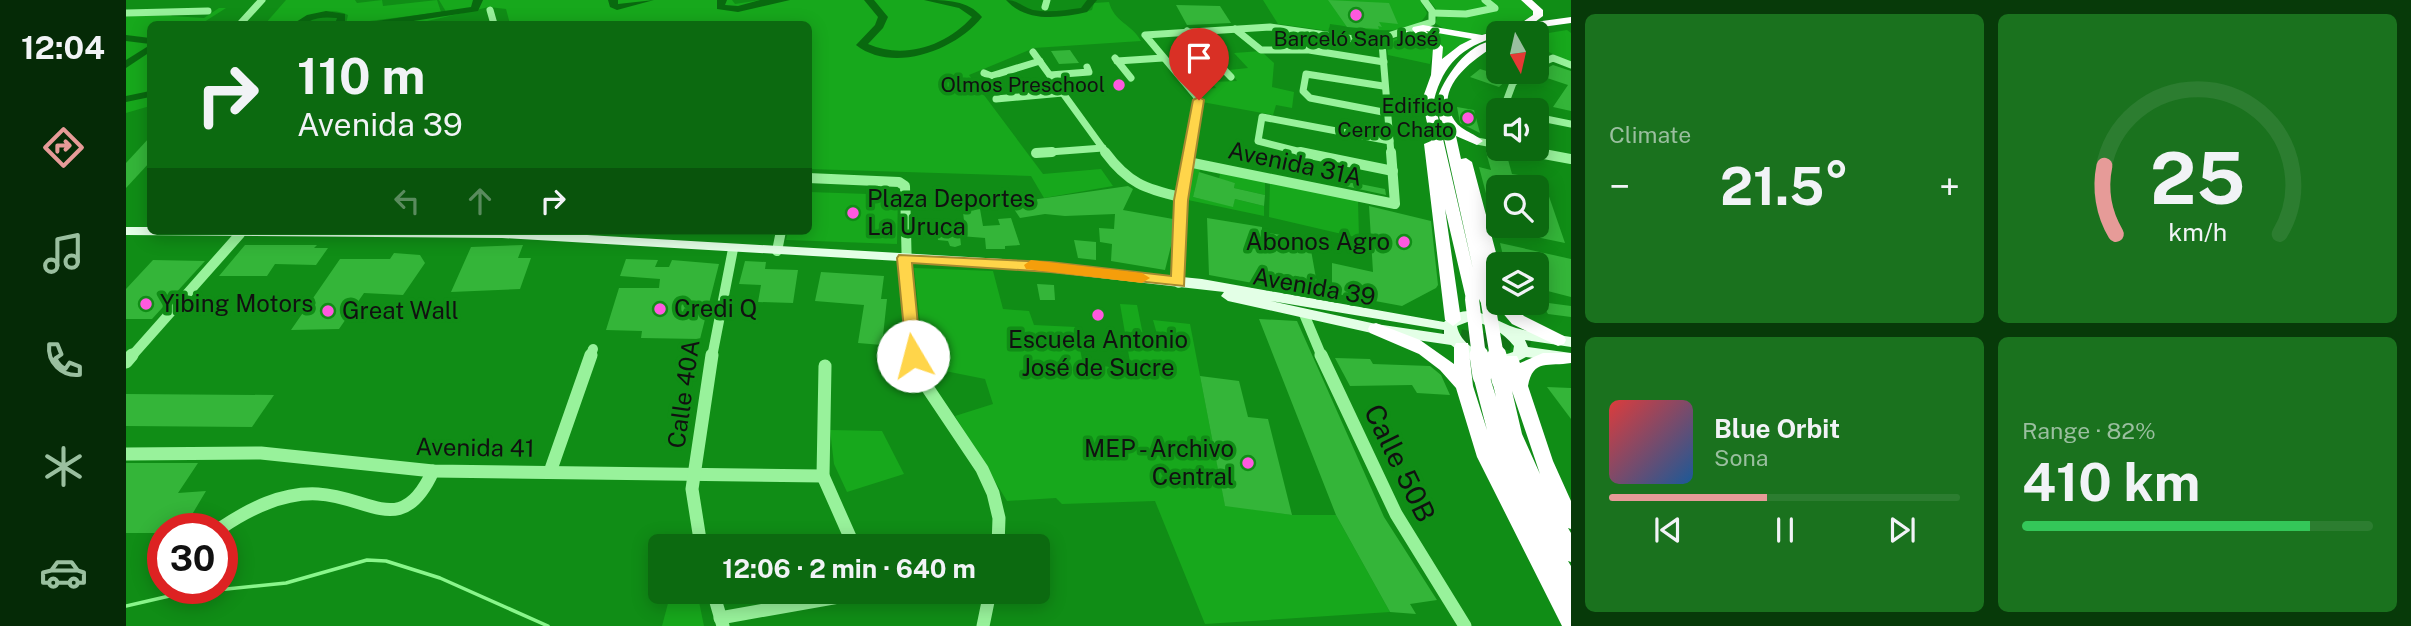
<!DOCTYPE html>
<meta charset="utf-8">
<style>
:root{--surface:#0c6a10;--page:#1a721e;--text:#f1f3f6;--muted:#9abf9f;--line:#2c7d30;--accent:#e69b98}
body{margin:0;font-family:"Public Sans",sans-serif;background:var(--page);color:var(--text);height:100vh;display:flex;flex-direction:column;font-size:26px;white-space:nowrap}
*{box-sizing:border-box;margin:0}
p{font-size:23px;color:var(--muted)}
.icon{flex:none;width:38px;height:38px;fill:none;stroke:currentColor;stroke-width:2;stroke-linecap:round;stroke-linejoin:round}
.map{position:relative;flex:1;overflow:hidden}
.details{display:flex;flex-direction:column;gap:14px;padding:14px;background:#073a09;width:840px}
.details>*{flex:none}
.hud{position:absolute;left:21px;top:21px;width:665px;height:214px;border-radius:10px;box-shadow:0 4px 18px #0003;background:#0c6a10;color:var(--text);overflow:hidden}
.needle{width:46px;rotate:172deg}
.fabs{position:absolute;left:1360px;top:21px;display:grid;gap:14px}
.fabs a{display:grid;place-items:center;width:63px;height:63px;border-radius:10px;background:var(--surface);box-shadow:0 4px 18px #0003;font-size:35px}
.speed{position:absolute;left:21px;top:513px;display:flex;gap:14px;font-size:35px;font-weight:700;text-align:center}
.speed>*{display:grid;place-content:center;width:91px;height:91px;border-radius:50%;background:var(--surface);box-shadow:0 4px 18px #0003;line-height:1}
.speed .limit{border:10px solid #d22;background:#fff;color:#111}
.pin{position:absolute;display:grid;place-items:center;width:60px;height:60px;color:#fff;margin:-72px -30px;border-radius:50% 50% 50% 0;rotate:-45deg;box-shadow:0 0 7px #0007}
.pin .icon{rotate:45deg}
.me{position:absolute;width:77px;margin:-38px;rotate:352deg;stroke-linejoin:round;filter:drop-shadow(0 0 5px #0008)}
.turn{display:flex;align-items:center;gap:24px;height:147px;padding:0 35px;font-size:32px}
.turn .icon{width:91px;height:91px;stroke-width:2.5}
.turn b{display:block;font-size:49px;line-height:60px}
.lanes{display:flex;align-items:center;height:66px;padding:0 35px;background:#0003;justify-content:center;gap:35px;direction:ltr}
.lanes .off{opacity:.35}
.big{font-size:52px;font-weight:700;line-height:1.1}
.details .tile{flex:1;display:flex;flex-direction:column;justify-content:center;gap:10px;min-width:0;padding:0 24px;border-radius:10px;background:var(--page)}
.details .dial{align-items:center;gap:0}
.dial svg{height:182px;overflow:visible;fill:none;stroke:var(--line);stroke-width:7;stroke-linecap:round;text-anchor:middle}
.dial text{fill:var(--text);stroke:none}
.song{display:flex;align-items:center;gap:21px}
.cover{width:84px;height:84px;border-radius:10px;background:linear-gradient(135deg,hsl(0 70% 55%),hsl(210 70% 35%))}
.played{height:7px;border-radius:4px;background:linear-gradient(90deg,var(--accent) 45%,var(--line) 45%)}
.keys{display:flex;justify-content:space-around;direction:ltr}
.heat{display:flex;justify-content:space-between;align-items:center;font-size:38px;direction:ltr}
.charge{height:10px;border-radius:5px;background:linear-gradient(90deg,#34c759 82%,var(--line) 0)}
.details .tiles{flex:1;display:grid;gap:14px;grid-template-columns:repeat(2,1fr)}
.trip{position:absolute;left:522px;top:534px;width:402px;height:70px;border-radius:10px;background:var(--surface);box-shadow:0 4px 18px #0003;font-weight:700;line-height:70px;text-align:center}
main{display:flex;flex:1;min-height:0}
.tab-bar{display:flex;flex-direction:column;width:126px;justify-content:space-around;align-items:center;background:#052a06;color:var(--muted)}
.tab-bar .icon{width:49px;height:49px}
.tab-bar .current{color:var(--accent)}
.tab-bar b{font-size:32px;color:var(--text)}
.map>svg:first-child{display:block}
.green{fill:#17a81c}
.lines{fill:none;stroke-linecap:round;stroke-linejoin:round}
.stream{stroke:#89f68b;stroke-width:3.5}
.river{fill:#09690f;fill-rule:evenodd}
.building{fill:#34b539}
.major-tunnel{stroke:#107415;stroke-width:13;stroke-dasharray:13 6;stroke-linecap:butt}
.minor-far2{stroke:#98f29b;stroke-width:7}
.minor-far1{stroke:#98f29b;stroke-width:10}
.minor{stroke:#98f29b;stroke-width:13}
.major{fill:#e3ffe6;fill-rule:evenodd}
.highway{fill:#fff;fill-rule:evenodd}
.highway-bridge-far1{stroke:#fff;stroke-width:14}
.highway-bridge{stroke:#fff;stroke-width:19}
.route{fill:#ffd54a;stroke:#a68a30;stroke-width:2}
.slow{fill:#f59e0b}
.poi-dot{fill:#ff59df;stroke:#108d16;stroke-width:2.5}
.labels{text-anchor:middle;stroke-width:7;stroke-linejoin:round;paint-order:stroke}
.far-poi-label{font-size:21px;fill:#111;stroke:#108d16;text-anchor:end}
.street-label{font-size:24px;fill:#111;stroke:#108d16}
.poi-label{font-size:24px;fill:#111;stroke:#108d16;text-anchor:start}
.near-street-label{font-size:28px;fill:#111;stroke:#108d16}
</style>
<main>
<nav class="tab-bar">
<b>12:04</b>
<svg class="icon current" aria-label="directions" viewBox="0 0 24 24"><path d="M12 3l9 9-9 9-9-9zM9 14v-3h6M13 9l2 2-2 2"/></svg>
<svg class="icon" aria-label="music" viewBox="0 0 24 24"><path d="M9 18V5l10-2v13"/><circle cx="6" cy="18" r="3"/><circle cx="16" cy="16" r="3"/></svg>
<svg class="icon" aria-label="phone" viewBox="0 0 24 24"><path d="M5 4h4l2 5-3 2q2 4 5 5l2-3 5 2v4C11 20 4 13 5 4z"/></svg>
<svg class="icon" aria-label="climate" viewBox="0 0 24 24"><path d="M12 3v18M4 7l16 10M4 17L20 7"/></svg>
<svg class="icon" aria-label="car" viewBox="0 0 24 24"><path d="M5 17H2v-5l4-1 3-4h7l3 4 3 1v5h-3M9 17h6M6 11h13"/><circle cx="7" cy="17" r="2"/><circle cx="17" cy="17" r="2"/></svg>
</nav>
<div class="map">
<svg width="1445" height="626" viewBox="0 0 1445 626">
<rect width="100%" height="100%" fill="#108d16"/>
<g class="green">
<path d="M160 0H229L231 3 256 0 257 6 311 0 315 12 220 24 222 15C201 4 183 20 162 24 156 26 146 25 139 24Z"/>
<path d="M313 0H606L609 4 635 0H882C901 22 940 17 966 10L968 3 983 2C988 22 1006 24 1015 41L908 48 843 75 917 174 975 169 987 186 918 198 905 176 683 169 682 24H384L380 9 363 7 288 24H255L322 15Z"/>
<path d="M1137 0H1294L1301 13C1290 41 1227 27 1204 24L1203 31 1152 24Z"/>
<polygon points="1303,0 1357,0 1366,5 1359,10 1312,12"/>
<polygon points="1363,0 1396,0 1408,11 1407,17 1355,35 1318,29 1309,23 1312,15 1363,12"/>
<polygon points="93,8 100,8 75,24 24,24 24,106 0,113 0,14 50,11 45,16 78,18"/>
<polygon points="1296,29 1349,39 1313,62 1315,50"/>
<polygon points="1441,30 1445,33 1445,63 1411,46 1410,35"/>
<polygon points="1278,35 1294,38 1308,48 1304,64 1262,55 1260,42"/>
<polygon points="1135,51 1148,63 1146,87 1168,92 1166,108 1150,105 1147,115 1076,102 1069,90 1090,88 1085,82 1111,81 1103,70 1122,68 1108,53"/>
<polygon points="1068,166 1139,181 1139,195 1108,188 1109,183 1093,179 1094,174 1074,170 1067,197 1107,206 1109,199 1138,206 1138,216 1062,200"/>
<polygon points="1144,182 1232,201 1233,238 1143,217"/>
<polygon points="683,192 772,195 771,244 660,240 662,231 682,231"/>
<polygon points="788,268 867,271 877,309 903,311 908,325 950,327 957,365 1005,368 994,304 1011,305 1018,340 1033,341 1027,320 1064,324 1099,505 1166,515 1210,515 1264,612 1079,624 1029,501 936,504 930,498 881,501 829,416 867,404 859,379 799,367"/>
<polygon points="704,430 756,431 778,474 721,492 708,464"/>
<polygon points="545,592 571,592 578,626 536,626"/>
</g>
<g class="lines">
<polyline class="stream" points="0,606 52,594 160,583 241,560 260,561 314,578 422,626"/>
<g class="river">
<polygon points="347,0 357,0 352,11 268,24 246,24 251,21 345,7"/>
<polygon points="482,0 492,0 492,4 528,0 491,10 484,7"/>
<polygon points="591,0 601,0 599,5 612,6 634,0 664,0 612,12 591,9"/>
<path d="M738 0H748L762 17 757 28 742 44C778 60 820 46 846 17L833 8 798 0C820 0 842 0 856 17 830 50 767 74 730 45L749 25 752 17Z"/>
<path d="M880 0C892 0 897 7 907 10 923 13 940 10 955 8L961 0H971L961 12C934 18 901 23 880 0Z"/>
<path d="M200 11 219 14V24H209L211 18C200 17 191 17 182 22L184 24H172L170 22 181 15Z"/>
<polygon points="0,35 24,38 24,44 0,41"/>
<polygon points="24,45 24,52 0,68 0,60"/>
<polygon points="24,91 24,97 0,102 0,96"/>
</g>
</g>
<g class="building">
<polygon points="1202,0 1263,3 1272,24 1253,22 1256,27 1252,26 1253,29 1221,27"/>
<polygon points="1050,5 1094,6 1105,23 1061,25"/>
<polygon points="944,50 953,63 933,64 925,51"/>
<polygon points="1427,65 1445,71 1445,111 1427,107 1442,85 1409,74"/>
<polygon points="1354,69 1383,78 1373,87 1344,77"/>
<polygon points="1331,107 1348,110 1354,133 1334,123"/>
<polygon points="24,137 24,162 0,188 0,163"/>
<polygon points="1360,152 1381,156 1386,174 1417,179 1439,243 1372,229 1373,226 1410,226 1410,187 1372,187 1372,231 1370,231 1353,167 1365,170"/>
<polygon points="1073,172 1109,183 1108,188 1139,195 1138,206 1109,199 1107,207 1067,197"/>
<polygon points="1214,180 1259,189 1260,195 1214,185"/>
<polygon points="1002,186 1007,189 997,210 1047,219 1047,238 1039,270 985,261 986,244 974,242 973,228 988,229 989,214 939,216 919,214 894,218 884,203"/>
<polygon points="1243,206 1305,221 1312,285 1310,288 1276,306 1206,293 1206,263 1247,272"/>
<polygon points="854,209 857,226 874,225 872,219 885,218 894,245 879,246 879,249 860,249 859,238 834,236 835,245 829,247 824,246 822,241 812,240 811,228 839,229 837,212"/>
<polygon points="1081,218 1136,227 1136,232 1183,239 1193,295 1083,275"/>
<polygon points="948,240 970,242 970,260 952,258"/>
<polygon points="1374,243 1445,259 1445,297 1410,288 1410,264 1379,264"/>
<polygon points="119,245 191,245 188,248 202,248 190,265 149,264 141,276 93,276"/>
<polygon points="397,245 392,258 405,258 394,289 325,292 345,247"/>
<polygon points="268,253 294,255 299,263 277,295 238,293 213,329 165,330 214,259 264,259"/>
<polygon points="500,259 532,260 529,267 543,267 546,260 593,264 574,339 515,338 516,331 480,330 493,288 533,288 534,279 494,276"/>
<polygon points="27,260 79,261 26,319 0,319 0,289"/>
<polygon points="619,261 640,262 639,269 672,270 667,303 632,302 635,285 613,284"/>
<polygon points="695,272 758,276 755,299 761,299 756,345 732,343 738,305 689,301"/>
<polygon points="911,284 928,285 929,300 914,300"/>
<polygon points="1415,302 1445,306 1445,317 1422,314"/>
<polygon points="1133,319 1171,321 1258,517 1311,600 1284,604 1290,614 1264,612 1210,515"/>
<polygon points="1209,358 1244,359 1247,364 1304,366 1315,375 1324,395 1291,393 1286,385 1224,386"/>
<polygon points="1074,376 1113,381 1122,417 1142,419 1166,515 1099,506"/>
<polygon points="1421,387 1445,388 1445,419"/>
<polygon points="0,394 148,395 126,427 0,426"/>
<polygon points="0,463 72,463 52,493 80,491 58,528 37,528 37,533 0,533"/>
</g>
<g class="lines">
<polyline class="major-tunnel" points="1316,333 1404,347"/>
<g class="minor-far2">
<polyline points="919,7 921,0"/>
<polyline points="364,10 368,24"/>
<polyline points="0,13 82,11"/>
<polyline points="1307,13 1340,14 1369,8 1359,0"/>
<polyline points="114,24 136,0"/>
<polyline points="1109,29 1135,50 1183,50 1258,62"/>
<polyline points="1061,31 1105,77"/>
<polyline points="907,52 981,154"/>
<polyline points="989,58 1005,78"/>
<polyline points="991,61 1037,58"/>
<polyline points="1410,65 1427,58 1445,65"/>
<polyline points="858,73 865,76 914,61"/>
<polyline points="924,75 963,72 961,67"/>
<polyline points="1257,86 1180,74 1177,91 1184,98 1262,113"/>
<polyline points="870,99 937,93"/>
<polyline points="1377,110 1387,83 1400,72"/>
<polyline points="1410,117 1445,124"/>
<polyline points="1351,141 1372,145"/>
<polyline points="1392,149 1416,154"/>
<polyline points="910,153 977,148"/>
<polyline points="1064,154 1074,105 1070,96 1019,35 1144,27 1256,43"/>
<polyline points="1183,154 1132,141 1136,117 1264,141"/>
<polyline points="1265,154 1256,43 1265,35 1306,22 1306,11 1298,0"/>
</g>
<g class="minor-far1">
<path d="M979 152C1002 183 1019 189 1055 197"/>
<polyline points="1174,152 1267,171"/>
<polyline points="1407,152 1445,159"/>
<polyline points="910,153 926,152"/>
<polyline points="1062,162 1269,204 1265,152"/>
<polyline points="682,178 773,182 779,186 782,317 787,357"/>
<polyline points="651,251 655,231"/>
<polyline points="1053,283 1055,200 1065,152"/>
<polyline points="1178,314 1196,357"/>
<polyline points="5,357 114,234"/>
<polyline points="464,357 467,349"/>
<polyline points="586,357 607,249"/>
</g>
<g class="minor">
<polyline points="787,355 797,381 856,469 867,493 873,518 872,546"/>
<polyline points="1195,355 1270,514 1339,626"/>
<polyline points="0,362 6,355"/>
<polyline points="699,366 697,476 728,546"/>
<polyline points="0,454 135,453 307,471 697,476"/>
<polyline points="424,472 465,355"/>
<path d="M95 528C123 509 156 492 192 494 245 497 276 539 307 471"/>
<polyline points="575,546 566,489 586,355"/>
<polyline points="587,592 597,626"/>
<polyline points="594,618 741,592"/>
<polyline points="857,626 864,592"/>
</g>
<path class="major" d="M0 227H24V231H392L877 259 1076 279 1318 322C1345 298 1364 320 1390 328 1407 333 1427 334 1445 337V347L1399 340 1402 347 1445 353V363L1400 357 1385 365H1362L1345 360 1325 345 1250 334 1102 301 1095 296 1098 292 877 267 376 238 0 235ZM1145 301 1318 330V334L1250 324ZM1344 321C1362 324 1376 331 1388 346L1387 352C1367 361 1335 349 1331 326Z"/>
<g class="highway">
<path d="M1395 0H1406L1417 10V16L1409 22 1445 17V23L1372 33V36C1335 48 1318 63 1308 100L1347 269 1310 102C1317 79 1343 39 1371 41V45C1348 58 1307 88 1327 118 1334 131 1347 132 1357 141L1351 145 1330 136 1335 159 1340 158 1346 162 1373 264 1372 297 1368 296 1369 301 1372 299V303H1385L1398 316 1438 336 1440 340 1438 344 1432 346 1386 324 1369 304 1362 308 1357 307 1353 299 1346 304 1341 303 1319 209 1335 320 1327 326 1319 320 1298 144 1305 141 1296 100 1305 75 1307 48 1298 41 1271 33 1276 30 1289 33 1286 29 1287 27 1297 25 1356 35 1392 25 1407 15V11ZM1300 31 1346 39 1334 45 1316 59 1317 47Z"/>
<path d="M1250 323 1294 340 1328 364V347L1330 343H1342L1347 386 1361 430 1347 376 1350 371H1362L1370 397 1366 380 1369 375 1375 374 1382 377 1377 360 1379 356H1391L1394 363 1417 353H1445V363C1423 367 1407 358 1402 386L1427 461 1445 501V529L1442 528 1445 533V562L1442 561 1445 566V626H1436L1351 457 1330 388 1314 370 1293 354 1244 333 1242 329 1244 325ZM1386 391 1414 474 1396 434Z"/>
</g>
<g class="highway-bridge-far1">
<polyline points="1346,299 1353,357"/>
<polyline points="1362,303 1371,357"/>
</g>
<g class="highway-bridge">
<polyline points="1353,355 1356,376"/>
<polyline points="1371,355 1375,380"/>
</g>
</g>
<polygon class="route" points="1073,97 1078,100 1062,200 1058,286 924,272 786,263 795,356 793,360 781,360 771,258 773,255 924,262 1045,276 1048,200 1067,100"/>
<polygon class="slow" points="905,260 1016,273 1024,278 1016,283 900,269 898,265"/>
<g class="poi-dot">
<circle cx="1230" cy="15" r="7"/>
<circle cx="993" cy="85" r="7"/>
<circle cx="1342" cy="118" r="7"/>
<circle cx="727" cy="213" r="7"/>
<circle cx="1278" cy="242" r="7"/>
<circle cx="20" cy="304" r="7"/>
<circle cx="534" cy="309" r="7"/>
<circle cx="202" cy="311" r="7"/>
<circle cx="972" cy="315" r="7"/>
<circle cx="1122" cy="463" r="7"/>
</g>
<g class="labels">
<g class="far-poi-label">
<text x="1230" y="46" text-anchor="middle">Barceló San José</text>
<text x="979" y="92">Olmos Preschool</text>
<text x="1328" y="113">Edificio<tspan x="1328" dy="24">Cerro Chato</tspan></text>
</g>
<g class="street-label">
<text transform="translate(1169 164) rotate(12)" y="8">Avenida 31A</text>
<text transform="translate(1188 287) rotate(10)" y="8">Avenida 39</text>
<text transform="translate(558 394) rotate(-82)" y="8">Calle 40A</text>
<text transform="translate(349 448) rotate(1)" y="8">Avenida 41</text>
</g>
<g class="poi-label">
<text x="741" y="207">Plaza Deportes<tspan x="741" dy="28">La Uruca</tspan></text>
<text x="1264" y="250" text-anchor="end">Abonos Agro</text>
<text x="34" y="312">Yibing Motors</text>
<text x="548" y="317">Credi Q</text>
<text x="216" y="319">Great Wall</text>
<text x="972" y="348" text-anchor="middle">Escuela Antonio<tspan x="972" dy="28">José de Sucre</tspan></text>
<text x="1108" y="457" text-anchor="end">MEP - Archivo<tspan x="1108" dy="28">Central</tspan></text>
</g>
<g class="near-street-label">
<text transform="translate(1274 463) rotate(64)" y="10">Calle 50B</text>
</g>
</g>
</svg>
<div class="fabs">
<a><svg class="needle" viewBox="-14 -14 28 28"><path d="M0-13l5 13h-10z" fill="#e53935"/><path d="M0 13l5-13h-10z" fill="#9abf9f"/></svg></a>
<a><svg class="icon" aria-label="sound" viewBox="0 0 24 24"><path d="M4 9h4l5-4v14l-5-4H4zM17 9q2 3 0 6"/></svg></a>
<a><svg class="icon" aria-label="search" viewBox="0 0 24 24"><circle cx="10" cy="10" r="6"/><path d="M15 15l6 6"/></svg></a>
<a><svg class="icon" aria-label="layers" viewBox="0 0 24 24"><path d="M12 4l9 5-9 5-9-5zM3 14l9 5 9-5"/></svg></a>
</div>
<div class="speed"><div class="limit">30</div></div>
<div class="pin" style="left:1073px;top:100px;background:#d93025"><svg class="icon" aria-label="arrive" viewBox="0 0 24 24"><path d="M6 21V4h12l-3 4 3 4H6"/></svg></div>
<svg class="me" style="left:787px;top:356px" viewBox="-20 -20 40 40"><circle r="19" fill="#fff"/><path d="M0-13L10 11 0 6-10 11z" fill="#ffd54a"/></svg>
<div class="trip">12:06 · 2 min · 640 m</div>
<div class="hud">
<div class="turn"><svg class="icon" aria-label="right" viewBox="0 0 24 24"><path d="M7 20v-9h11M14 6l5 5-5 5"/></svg><div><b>110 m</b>Avenida 39</div></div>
<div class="lanes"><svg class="icon off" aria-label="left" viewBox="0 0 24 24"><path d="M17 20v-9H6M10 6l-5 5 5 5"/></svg><svg class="icon off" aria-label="ahead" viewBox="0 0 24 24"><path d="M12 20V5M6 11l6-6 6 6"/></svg><svg class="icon" aria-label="right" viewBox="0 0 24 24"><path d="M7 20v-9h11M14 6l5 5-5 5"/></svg></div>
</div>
</div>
<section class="details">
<div class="tiles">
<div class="tile"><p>Climate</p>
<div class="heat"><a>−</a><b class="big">21.5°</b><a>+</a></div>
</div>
<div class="tile dial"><svg viewBox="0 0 100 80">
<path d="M14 69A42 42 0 1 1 86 69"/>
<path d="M14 69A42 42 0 0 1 9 39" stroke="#e69b98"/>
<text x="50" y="56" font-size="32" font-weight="700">25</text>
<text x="50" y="72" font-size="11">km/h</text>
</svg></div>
<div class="tile">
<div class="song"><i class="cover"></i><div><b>Blue Orbit</b><p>Sona</p></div></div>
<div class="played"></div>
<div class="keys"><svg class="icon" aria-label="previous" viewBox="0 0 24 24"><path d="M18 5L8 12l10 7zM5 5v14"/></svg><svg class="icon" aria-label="pause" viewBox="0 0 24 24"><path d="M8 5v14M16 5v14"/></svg><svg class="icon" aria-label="next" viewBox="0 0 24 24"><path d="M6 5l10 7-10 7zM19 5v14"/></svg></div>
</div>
<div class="tile"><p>Range · 82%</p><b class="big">410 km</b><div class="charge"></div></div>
</div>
</section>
</main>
